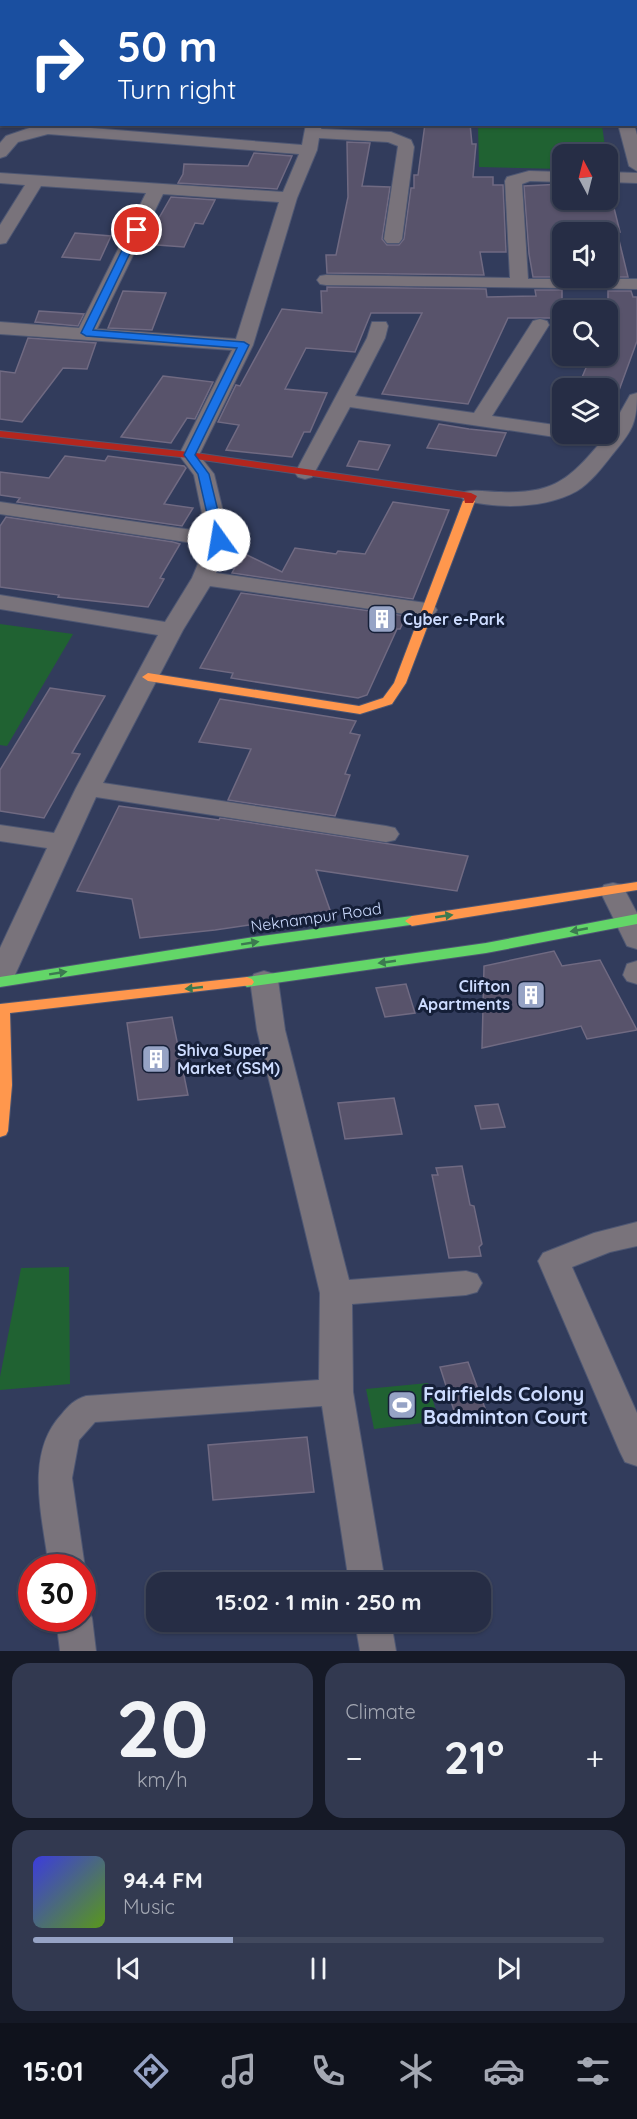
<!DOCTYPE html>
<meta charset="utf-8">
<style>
:root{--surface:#262d45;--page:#323950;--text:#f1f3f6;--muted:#a4a8b3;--line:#42495e;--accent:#96a3c5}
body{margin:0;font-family:Quicksand,sans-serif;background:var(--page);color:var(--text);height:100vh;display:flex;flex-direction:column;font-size:22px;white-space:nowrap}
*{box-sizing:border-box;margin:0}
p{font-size:20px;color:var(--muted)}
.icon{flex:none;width:33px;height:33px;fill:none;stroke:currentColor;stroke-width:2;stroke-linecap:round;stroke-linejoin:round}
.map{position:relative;height:1651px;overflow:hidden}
.side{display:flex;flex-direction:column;gap:12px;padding:12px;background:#151926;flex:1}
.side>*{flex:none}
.banner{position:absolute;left:0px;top:0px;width:638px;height:126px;box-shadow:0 2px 4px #0004,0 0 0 2px var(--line);background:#1a4fa0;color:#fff;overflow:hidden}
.needle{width:39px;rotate:353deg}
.buttons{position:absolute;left:552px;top:144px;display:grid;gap:12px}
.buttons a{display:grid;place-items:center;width:66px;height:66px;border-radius:12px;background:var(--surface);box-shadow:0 2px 4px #0004,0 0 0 2px var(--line);font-size:30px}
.speed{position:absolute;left:18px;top:1554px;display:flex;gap:12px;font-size:30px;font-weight:700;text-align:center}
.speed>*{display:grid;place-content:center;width:78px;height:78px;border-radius:50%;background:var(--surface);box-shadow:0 2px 4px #0004,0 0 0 2px var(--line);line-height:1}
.speed .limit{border:9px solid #d22;background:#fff;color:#111}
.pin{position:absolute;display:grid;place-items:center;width:51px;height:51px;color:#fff;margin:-26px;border:3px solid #fff;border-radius:50%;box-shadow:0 2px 6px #0007}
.me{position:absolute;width:66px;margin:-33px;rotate:347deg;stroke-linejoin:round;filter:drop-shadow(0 0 4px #0008)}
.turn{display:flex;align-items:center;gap:21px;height:126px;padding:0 18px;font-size:27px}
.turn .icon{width:78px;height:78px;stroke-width:2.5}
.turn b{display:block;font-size:42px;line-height:51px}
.big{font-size:45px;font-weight:700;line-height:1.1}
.side .widget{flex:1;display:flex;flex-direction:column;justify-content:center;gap:9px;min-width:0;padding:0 21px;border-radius:18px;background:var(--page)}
.side .dial{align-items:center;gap:0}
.dial b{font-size:78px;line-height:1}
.song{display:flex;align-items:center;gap:18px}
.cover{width:72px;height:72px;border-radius:9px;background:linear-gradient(135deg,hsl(240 70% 55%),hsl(90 70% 35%))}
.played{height:6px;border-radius:3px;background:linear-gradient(90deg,var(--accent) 35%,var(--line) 35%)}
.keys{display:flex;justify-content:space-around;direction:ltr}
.heat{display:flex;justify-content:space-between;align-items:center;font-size:33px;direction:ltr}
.side .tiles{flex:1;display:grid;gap:12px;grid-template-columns:1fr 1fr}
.widget:last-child{grid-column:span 2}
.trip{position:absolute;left:146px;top:1572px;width:345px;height:60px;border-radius:18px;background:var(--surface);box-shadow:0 2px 4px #0004,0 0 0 2px var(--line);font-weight:700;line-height:60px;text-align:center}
.dock{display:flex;height:96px;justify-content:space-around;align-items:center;background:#0f121c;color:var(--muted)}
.dock .icon{width:42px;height:42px}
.dock .active{color:var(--accent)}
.dock b{font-size:27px;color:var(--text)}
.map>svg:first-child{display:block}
.green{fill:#206232}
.building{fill:#58536b;stroke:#706a82;stroke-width:1.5}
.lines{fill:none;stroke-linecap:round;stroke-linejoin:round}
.street-casing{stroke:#4e5773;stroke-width:2}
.fast-casing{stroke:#4e5773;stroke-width:2}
.slow-casing{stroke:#4e5773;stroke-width:2}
.jam-casing{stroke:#4e5773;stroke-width:2}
.street{fill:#79737b;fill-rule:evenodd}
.fast{fill:#63d668;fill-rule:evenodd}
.slow{fill:#ff974d;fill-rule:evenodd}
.jam{fill:#b3261e;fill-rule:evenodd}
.oneway{fill:#3c7a50}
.route{fill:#1a73e8;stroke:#114b97;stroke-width:1.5}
.labels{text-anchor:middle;stroke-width:6;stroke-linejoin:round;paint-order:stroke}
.poi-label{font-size:16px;font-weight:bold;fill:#ccdbfe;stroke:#151f38;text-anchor:start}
.street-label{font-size:16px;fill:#ccdbfe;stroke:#151f38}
.near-poi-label{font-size:20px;font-weight:bold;fill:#ccdbfe;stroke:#151f38;text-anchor:start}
</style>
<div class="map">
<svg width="637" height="1651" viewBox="0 0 637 1651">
<rect width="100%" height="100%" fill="#323c5c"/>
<g class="green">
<polygon points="478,125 602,125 606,154 562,154 562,169 479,167"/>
<polygon points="0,624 73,634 7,746 0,745"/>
<polygon points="69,1267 70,1384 0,1390 0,1377 21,1268"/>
<polygon points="428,1383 439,1421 374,1429 366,1389"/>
</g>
<g class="building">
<polygon points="425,124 470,124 472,144 476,144 473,177 493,177 493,185 503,185 506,252 480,252 484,275 327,273 326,255 336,255 348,197 347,142 370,143 362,186 390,187 382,239 387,245 399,245 404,239 411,188 414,188 414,175 418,175"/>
<polygon points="254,153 292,156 277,189 178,183 183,174 184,164 248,166"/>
<polygon points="562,184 562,200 612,200 620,232 617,232 628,277 608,277 608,232 562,232 562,277 533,277 529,254 524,186"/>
<polygon points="171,197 215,200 203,224 195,223 184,247 144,244"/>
<polygon points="75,233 111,236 100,260 62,257"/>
<polygon points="327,287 486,289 487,297 536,296 535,290 562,290 562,318 508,318 468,404 382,394 422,313 371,313 355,352 306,348 285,389 327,393 310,432 304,432 292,457 226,450 239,425 218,422 236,385 240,386 282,309 322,313 321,291 327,291"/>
<polygon points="123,291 166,293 152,330 108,328"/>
<polygon points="608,291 631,291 633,297 637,297 637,341 610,415 608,414 608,385 580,382 591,356 608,356"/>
<polygon points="39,311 84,314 78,326 35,322"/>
<polygon points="28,338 96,343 87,369 63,368 22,422 0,419 0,371 15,373"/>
<polygon points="163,376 213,382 195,419 187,418 171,443 121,437"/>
<polygon points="439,424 469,429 506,433 496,456 427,448"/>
<polygon points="359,441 390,445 378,470 347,466"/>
<polygon points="65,456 105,461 108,456 184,466 186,468 164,504 193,508 182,526 17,502 20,498 0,495 0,472 49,478"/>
<polygon points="393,502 449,510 413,599 232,573 243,553 282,572 295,548 336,554 338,551 365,554"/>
<polygon points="6,517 173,542 180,544 160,578 164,579 148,607 58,597 59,595 0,587 0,526"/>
<polygon points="241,593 406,616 400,629 397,629 367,695 358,698 231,678 233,673 200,668"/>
<polygon points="50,688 105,696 72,753 80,754 44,818 0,811 0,770"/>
<polygon points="220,699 356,721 350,733 360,735 345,774 350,775 335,816 228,800 251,749 199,742"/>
<polygon points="119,806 219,820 220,818 468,856 457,891 316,870 331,913 215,930 140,938 132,899 77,891"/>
<polygon points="554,951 562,966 600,960 637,1030 587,1039 581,1026 482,1048 484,966"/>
<polygon points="406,984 415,1013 385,1017 376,988"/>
<polygon points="172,1017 188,1095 138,1100 127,1023"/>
<polygon points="394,1098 402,1134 345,1139 338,1103"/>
<polygon points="498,1104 505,1127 481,1129 475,1106"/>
<polygon points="462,1166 470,1205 474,1206 482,1244 479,1247 481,1256 449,1258 432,1175 438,1175 436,1168"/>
<polygon points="468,1362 486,1411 456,1417 440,1367"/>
<polygon points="307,1437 314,1492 213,1500 208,1445"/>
</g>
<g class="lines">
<g class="street-casing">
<g id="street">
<polygon points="52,0 66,0 51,2"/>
<rect x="338" y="0" width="14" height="2"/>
<polygon points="543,0 637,0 637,5 636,2"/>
<rect x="0" y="10" width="2" height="8"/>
<rect x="636" y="29" width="1" height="8"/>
<rect x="636" y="91" width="1" height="10"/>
<path d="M41 124 302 145 306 124H322L321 129 391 132 411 140 414 147 402 239 399 243H387L384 239 398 146 388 142 319 138 317 150 297 198 253 345 199 455 214 474 230 540 216 573 426 603 434 605 437 610 434 615 426 617 210 586 183 630 103 783 386 826 395 828 399 834 395 840 386 842 96 797 14 977 10 983 0 986V948L47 848 0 841V825L54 833 76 788 158 635 0 609V595L165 622 192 578 206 545 0 514V502L206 532 194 475 179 455 232 350 0 334V322L79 328 146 193 41 186 6 243 0 244V225L25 185 0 183V173L283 192 299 154 48 134 18 142 6 156 0 158V143L6 136ZM163 194 279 202 236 339 97 329Z"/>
<polygon points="618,124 634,124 637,135 637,171 629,166"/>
<polygon points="529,171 562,172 562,182 530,181 522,184 528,279 637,279 637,289 326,285 320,284 317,280 320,276 326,275 510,278 505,181 507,177"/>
<polygon points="608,172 637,173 637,183 608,182"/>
<path d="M540 319 547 321 549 325 492 416 562 426V434H608L630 395 637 393C637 424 632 431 612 455 602 468 591 482 577 491 545 509 498 509 464 500L460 496 464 492C476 489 488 492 501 492 552 494 569 480 600 443 589 442 572 436 562 438L350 407 312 477 305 479 298 477 295 473 367 338 372 322H386L388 326 385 338 355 396 474 413 533 321Z"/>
<polygon points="613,883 622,885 637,913 637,949 627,946 600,891 604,885"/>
<polygon points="637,961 637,984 627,981 623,975 627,964"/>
<path d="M264 971 274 974 278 980 285 1030 349 1280 466 1271 477 1274 482 1283 477 1292 466 1295 352 1304 353 1392 385 1582H349L322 1406 95 1422 79 1440 72 1478 85 1568 82 1573V1568H49C43 1519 24 1455 61 1415 69 1405 74 1400 86 1396L319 1380 320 1293 257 1030 250 980 254 974Z"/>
<polygon points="637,1222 637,1246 610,1252 572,1267 637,1413 637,1466 625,1462 620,1452 538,1261 543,1253 594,1233"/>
<polygon points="82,1605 87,1607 92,1618 96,1651 60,1651 56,1618 82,1618"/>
<polygon points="355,1622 391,1622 396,1651 360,1651"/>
</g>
</g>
<g class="fast-casing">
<g id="fast">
<polygon points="637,914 637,924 486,953 247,987 240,982 247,977 486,943"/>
<polygon points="412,916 419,921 417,924 254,947 0,987 0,977 254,937"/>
</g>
</g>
<g class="slow-casing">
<g id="slow">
<polygon points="469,498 475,501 406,683 392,704 360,714 148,681 142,677 148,673 359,706 383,698 394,683 463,501"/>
<polygon points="637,882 637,890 412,926 405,921 412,916"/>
<polygon points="247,977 252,979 254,982 252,985 10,1013 12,1085 8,1131 6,1135 0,1137 0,1004"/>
</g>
</g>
<g class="jam-casing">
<polygon id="jam" points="0,431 189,452 471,493 477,496 473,503 465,503 464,498 189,458 0,437"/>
</g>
<use href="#street" class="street"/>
<use href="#fast" class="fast"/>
<use href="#slow" class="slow"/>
<use href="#jam" class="jam"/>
</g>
<defs><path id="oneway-solid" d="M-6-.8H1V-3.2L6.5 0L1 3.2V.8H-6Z" transform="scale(1.5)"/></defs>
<g class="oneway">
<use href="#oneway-solid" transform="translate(444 916) rotate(-8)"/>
<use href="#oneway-solid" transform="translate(579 930) rotate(169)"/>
<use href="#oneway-solid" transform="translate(250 943) rotate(-9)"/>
<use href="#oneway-solid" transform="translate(387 962) rotate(172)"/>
<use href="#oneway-solid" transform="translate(58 973) rotate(-9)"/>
<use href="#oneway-solid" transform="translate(194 988) rotate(174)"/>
</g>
<polygon class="route" points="137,227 141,230 93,330 244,342 249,345 195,455 209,474 225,540 223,542 219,543 213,540 198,474 184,455 237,348 86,336 81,333 132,230"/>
<defs>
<g id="building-square" transform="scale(1.5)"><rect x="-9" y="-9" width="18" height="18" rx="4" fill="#96a3c5" stroke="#151f38"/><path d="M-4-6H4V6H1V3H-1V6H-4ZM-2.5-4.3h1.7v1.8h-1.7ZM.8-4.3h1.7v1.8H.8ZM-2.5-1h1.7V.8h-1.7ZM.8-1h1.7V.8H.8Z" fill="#fff"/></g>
<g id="stadium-square" transform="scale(1.5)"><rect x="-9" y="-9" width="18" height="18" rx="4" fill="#96a3c5" stroke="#151f38"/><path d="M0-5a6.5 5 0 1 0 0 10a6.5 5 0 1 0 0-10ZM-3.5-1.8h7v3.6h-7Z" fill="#fff"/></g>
</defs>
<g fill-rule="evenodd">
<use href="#building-square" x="382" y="619"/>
<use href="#building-square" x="531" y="995"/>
<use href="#building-square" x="156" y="1059"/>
<use href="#stadium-square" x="402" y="1405"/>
</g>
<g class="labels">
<g class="poi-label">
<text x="403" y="625">Cyber e-Park</text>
<text x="510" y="992" text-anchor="end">Clifton<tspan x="510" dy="18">Apartments</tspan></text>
<text x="177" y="1056">Shiva Super<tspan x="177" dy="18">Market (SSM)</tspan></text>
</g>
<g class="street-label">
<text transform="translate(316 917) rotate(-8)" y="6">Neknampur Road</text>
</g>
<g class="near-poi-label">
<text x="423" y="1401">Fairfields Colony<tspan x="423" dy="23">Badminton Court</tspan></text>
</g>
</g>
</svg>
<div class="buttons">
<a><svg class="needle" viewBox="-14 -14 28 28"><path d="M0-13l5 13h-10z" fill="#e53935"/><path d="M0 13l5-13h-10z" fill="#a4a8b3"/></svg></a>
<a><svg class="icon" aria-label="sound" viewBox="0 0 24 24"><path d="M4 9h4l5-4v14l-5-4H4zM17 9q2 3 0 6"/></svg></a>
<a><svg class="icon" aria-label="search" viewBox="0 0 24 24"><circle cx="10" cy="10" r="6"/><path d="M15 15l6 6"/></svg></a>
<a><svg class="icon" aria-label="layers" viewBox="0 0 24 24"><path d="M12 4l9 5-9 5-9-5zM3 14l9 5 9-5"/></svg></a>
</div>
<div class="speed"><div class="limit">30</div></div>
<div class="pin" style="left:137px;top:230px;background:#d93025"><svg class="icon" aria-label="arrive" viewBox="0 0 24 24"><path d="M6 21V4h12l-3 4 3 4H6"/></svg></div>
<svg class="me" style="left:219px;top:540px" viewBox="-20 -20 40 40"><circle r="19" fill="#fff"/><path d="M0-13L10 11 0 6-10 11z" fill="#1a73e8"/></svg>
<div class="trip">15:02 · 1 min · 250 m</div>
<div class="banner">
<div class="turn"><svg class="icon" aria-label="right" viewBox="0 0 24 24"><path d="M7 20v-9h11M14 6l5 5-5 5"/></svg><div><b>50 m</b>Turn right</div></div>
</div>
</div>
<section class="side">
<div class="tiles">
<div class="widget dial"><b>20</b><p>km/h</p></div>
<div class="widget"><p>Climate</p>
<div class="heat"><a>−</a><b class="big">21°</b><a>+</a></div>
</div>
<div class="widget">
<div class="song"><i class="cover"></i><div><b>94.4 FM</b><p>Music</p></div></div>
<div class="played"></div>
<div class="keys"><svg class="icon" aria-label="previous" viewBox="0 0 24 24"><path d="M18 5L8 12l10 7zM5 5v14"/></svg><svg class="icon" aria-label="pause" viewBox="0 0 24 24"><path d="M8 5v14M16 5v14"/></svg><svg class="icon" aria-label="next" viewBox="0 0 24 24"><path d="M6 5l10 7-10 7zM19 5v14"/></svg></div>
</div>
</div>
</section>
<nav class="dock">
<b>15:01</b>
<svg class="icon active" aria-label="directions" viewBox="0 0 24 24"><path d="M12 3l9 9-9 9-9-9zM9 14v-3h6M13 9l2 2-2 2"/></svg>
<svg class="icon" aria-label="music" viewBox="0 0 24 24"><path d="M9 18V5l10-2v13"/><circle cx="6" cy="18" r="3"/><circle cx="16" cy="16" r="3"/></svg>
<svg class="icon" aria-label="phone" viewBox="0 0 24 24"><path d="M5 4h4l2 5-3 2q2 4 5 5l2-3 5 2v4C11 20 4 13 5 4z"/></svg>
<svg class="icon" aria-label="climate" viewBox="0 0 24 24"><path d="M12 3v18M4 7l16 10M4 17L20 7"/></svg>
<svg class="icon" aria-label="car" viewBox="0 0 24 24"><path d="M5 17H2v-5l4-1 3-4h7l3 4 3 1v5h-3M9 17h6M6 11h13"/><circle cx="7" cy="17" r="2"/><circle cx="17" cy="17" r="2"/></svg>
<svg class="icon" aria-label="filters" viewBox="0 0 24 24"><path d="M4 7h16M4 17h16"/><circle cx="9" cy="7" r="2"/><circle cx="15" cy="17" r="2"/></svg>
</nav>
